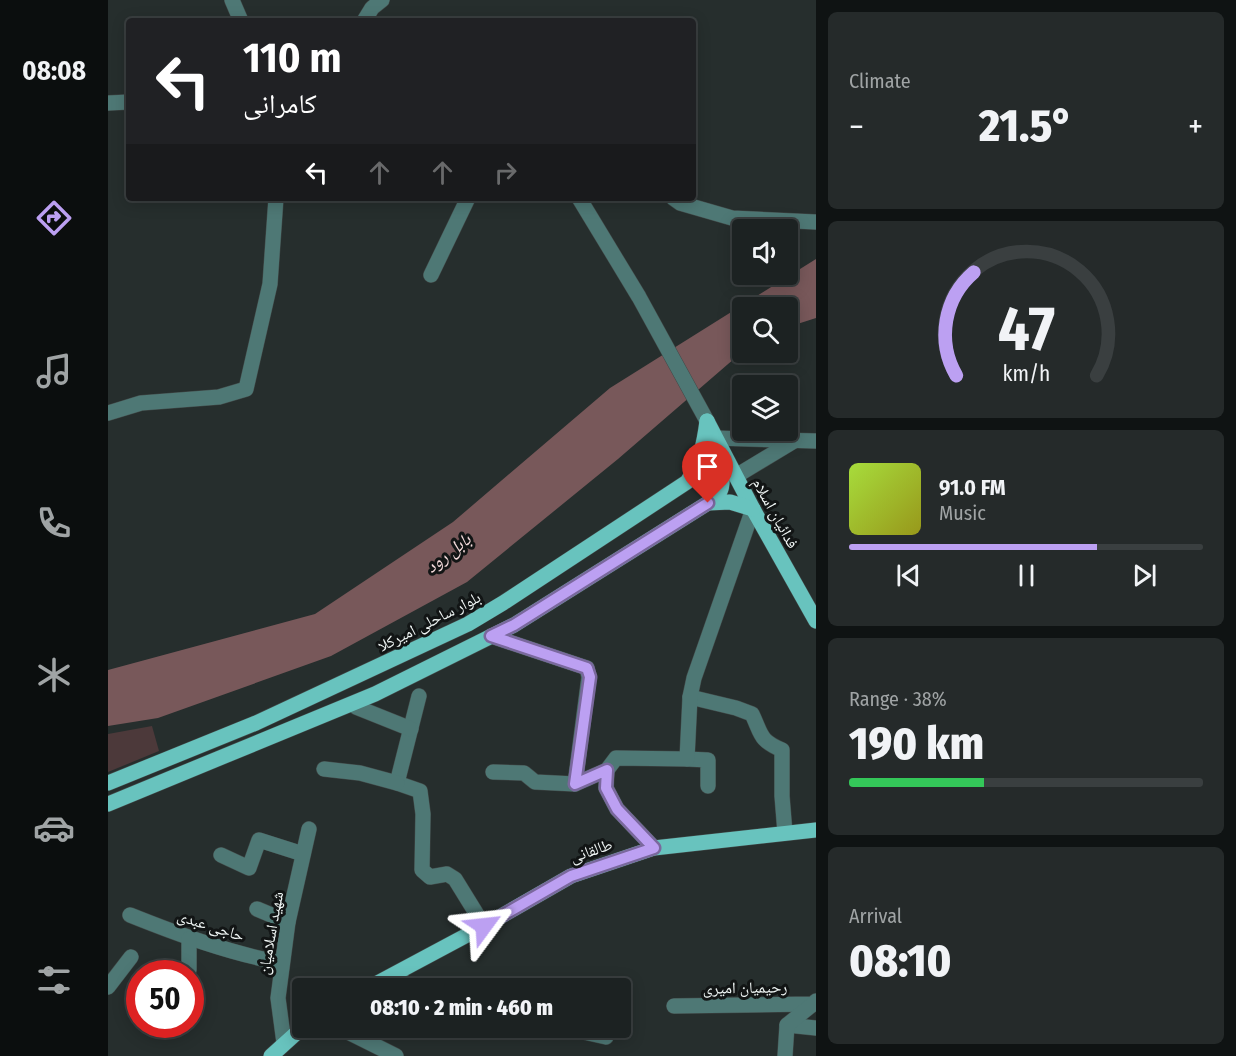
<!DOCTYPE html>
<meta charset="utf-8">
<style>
:root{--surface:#1c2222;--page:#252a2a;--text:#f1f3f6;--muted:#a0a4a5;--line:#3a3f40;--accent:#bca0f2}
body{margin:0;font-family:"Fira Sans Condensed","Noto Naskh Arabic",sans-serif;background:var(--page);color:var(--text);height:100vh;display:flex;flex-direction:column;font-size:22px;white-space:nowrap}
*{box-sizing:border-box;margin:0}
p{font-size:20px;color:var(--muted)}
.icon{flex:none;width:33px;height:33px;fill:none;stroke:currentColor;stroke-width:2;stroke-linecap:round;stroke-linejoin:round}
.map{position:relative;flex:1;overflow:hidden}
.panel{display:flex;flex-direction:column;gap:12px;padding:12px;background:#0f1313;width:420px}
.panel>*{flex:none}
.hud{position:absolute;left:18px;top:18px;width:570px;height:183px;border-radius:6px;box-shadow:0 3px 15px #0003,0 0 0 2px var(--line);background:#202124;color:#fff;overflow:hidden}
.tools{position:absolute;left:624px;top:219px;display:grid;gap:12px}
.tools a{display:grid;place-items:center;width:66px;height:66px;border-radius:6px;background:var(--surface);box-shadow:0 3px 15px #0003,0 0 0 2px var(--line);font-size:30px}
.speed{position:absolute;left:18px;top:960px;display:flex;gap:12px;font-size:30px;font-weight:700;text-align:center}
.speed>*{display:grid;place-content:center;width:78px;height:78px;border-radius:50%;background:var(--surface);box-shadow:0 3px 15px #0003,0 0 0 2px var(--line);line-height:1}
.speed .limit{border:9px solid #d22;background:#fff;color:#111}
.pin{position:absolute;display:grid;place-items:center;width:51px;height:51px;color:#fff;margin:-62px -26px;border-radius:50% 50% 50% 0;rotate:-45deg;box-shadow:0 0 6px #0007}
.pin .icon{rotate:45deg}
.me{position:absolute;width:66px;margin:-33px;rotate:60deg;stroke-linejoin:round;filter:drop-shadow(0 0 4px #0008)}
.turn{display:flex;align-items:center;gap:21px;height:126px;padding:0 18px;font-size:27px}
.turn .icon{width:78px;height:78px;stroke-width:2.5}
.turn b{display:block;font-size:42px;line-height:51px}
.lanes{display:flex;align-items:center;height:57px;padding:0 18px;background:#0003;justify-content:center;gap:30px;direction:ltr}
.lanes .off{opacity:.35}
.big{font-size:45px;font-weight:800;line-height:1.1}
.panel .widget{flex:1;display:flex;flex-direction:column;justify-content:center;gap:9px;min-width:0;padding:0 21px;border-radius:9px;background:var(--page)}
.panel .dial{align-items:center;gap:0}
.dial svg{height:156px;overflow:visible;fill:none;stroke:var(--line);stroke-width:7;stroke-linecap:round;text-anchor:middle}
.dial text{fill:var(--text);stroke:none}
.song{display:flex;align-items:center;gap:18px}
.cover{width:72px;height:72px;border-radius:9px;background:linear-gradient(135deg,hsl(80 70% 55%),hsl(60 70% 35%))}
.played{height:6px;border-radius:3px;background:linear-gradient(90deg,var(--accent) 70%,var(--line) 70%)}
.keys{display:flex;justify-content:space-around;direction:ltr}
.heat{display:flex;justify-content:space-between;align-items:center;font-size:33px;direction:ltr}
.charge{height:9px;border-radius:4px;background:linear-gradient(90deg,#34c759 38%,var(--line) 0)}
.trip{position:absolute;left:184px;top:978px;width:339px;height:60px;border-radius:6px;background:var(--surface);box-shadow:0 3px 15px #0003,0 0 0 2px var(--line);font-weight:800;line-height:60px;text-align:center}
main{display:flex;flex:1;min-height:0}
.menu{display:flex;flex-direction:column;width:108px;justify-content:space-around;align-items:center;background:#0b0e0e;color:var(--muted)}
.menu .icon{width:42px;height:42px}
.menu .current{color:var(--accent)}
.menu b{font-size:27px;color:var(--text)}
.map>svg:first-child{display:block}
.green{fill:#4c393a}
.water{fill:#78585a}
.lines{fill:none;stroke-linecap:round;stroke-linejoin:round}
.minor-casing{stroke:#424a49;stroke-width:16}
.major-casing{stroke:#424a49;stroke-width:16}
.minor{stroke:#4e7875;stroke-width:15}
.major{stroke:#68c3be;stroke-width:15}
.route-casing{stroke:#7a689d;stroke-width:15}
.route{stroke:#bca0f2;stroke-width:10}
.labels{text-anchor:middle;stroke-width:6;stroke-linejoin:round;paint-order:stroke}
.street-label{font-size:16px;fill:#f0f6f5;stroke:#121515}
.water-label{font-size:18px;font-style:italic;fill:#f7ddde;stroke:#121515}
</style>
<main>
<nav class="menu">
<b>08:08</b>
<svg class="icon current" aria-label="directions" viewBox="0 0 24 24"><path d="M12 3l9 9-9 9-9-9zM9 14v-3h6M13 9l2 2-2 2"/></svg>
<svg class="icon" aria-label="music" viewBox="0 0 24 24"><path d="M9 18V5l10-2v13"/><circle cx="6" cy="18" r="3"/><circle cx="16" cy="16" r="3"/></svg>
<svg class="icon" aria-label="phone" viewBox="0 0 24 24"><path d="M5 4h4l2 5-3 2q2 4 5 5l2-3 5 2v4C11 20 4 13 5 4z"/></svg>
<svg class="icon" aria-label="climate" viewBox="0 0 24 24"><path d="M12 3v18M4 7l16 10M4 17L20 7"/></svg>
<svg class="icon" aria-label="car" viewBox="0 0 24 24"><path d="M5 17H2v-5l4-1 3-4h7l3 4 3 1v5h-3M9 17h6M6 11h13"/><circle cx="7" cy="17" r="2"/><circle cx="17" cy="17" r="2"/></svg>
<svg class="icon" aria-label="filters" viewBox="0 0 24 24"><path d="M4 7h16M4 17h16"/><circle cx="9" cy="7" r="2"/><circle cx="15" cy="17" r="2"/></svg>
</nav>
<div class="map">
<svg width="708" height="1056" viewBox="0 0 708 1056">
<rect width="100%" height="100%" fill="#262e2d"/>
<polygon class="green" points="44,726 51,751 0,772 0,734"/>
<polygon class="water" points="708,259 708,318 680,327 680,308 634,308 634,352 510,459 359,582 223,656 50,718 0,726 0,670 207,614 345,522 502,388"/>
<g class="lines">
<g class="minor-casing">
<g id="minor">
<polyline points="124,0 133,21"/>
<polyline points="256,21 264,8 274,0"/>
<polyline points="0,103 21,102"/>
<polyline points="471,198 531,297 599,421"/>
<polyline points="565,198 572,203 624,218 708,222"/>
<polyline points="323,275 360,198"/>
<polyline points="0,413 33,403 111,397 138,389 162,284 168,198"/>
<polyline points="607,438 708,441"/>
<polyline points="628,476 686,441"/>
<polyline points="383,636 479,668 481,677 467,784"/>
<polyline points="311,696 289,783 312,791 315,814 314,870 322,877 339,874 347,879 376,926"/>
<path d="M582 697 628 708 644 714C654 735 651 740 674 750V796L677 833"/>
<polyline points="248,707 303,729"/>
<polyline points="579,759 600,760 600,786"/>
<polyline points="216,769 252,773 289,783"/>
<polyline points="499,770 498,788 509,809 546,848"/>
<polyline points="385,772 416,773 427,782 467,784 499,770 508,758 579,759 582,697 586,678 645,509"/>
<polyline points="113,855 141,868 151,840 195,854"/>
<polyline points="149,909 180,922"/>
<path d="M22 915C72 935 121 953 174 963"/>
<polyline points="81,970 81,939"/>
<polyline points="288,974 302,988"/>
<polyline points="0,987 23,957"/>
<polyline points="566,1006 705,1004 708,1001"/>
<polyline points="679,1025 708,1028"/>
<polyline points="232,1028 288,1056"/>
<polyline points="458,1028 498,1037"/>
<polyline points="176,1043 170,998 180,922 201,829"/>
<polyline points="677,1056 679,1025 705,1004"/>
</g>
</g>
<g class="major-casing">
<g id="major">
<polyline points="599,421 645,509 708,621"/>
<path d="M584 478 597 469 607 470 614 476C615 490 612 495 600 503"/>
<path d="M0 783 148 723 360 624 395 603 579 482C592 463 596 444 599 421"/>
<polyline points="0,804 267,694 406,625 600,503 622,502 645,509"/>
<polyline points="260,988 376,926 463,876 546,848 708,830"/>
<polyline points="163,1056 195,1027"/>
</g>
</g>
<use href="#minor" class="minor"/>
<use href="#major" class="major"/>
</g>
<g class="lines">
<g class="route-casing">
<polyline id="route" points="376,926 463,876 546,848 509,809 498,788 499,770 467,784 482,677 479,668 383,636 406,625 600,503"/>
</g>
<use href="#route" class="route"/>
</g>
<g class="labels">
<g class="street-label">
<text transform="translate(668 513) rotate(61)" y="6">فدائیان اسلام</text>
<text transform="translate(321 621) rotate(-27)" y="6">بلوار ساحلی امیرکلا</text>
<text transform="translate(483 850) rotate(-19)" y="6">طالقانی</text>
<text transform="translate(103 925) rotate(18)" y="6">حاجی عبدی</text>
<text transform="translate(162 933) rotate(-80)" y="6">شهید اسلامیان</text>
<text transform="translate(637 987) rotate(-1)" y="6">رحیمیان امیری</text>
</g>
<g class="water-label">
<text transform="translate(340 553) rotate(-38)" y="6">بابل رود</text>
</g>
</g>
</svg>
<div class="tools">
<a><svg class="icon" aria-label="sound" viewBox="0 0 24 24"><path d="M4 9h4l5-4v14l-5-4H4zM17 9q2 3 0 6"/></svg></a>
<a><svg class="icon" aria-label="search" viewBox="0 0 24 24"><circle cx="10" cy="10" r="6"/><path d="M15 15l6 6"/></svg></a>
<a><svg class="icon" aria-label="layers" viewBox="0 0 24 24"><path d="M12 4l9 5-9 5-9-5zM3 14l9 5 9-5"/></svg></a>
</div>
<div class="speed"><div class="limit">50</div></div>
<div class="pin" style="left:600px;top:503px;background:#d93025"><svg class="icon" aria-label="arrive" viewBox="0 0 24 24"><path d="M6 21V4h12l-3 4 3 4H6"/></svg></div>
<svg class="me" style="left:376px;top:926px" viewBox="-20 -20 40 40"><path d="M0-17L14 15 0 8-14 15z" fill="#bca0f2" stroke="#fff" stroke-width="4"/></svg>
<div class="trip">08:10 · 2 min · 460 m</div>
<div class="hud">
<div class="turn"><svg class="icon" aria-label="left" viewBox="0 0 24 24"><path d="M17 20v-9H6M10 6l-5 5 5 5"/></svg><div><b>110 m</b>کامرانی</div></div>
<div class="lanes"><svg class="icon" aria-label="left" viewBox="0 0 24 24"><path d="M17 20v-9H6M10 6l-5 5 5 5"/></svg><svg class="icon off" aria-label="ahead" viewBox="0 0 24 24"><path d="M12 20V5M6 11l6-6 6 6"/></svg><svg class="icon off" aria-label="ahead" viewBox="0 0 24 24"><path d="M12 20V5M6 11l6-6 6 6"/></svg><svg class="icon off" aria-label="right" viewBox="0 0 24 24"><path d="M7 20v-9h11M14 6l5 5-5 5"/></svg></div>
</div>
</div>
<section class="panel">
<div class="widget"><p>Climate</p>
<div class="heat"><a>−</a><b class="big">21.5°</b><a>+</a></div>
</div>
<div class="widget dial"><svg viewBox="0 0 100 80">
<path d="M14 69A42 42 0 1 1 86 69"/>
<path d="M14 69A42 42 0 0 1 23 16" stroke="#bca0f2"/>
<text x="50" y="56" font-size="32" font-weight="700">47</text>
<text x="50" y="72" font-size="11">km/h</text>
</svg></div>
<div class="widget">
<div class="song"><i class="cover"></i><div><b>91.0 FM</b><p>Music</p></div></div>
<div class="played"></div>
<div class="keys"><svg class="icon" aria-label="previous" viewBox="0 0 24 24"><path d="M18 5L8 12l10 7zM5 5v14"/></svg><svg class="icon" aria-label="pause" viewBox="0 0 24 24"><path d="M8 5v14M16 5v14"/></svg><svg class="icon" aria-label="next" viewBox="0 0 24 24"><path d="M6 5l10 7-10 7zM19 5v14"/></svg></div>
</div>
<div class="widget"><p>Range · 38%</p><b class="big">190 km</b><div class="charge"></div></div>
<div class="widget"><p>Arrival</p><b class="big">08:10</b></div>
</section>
</main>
